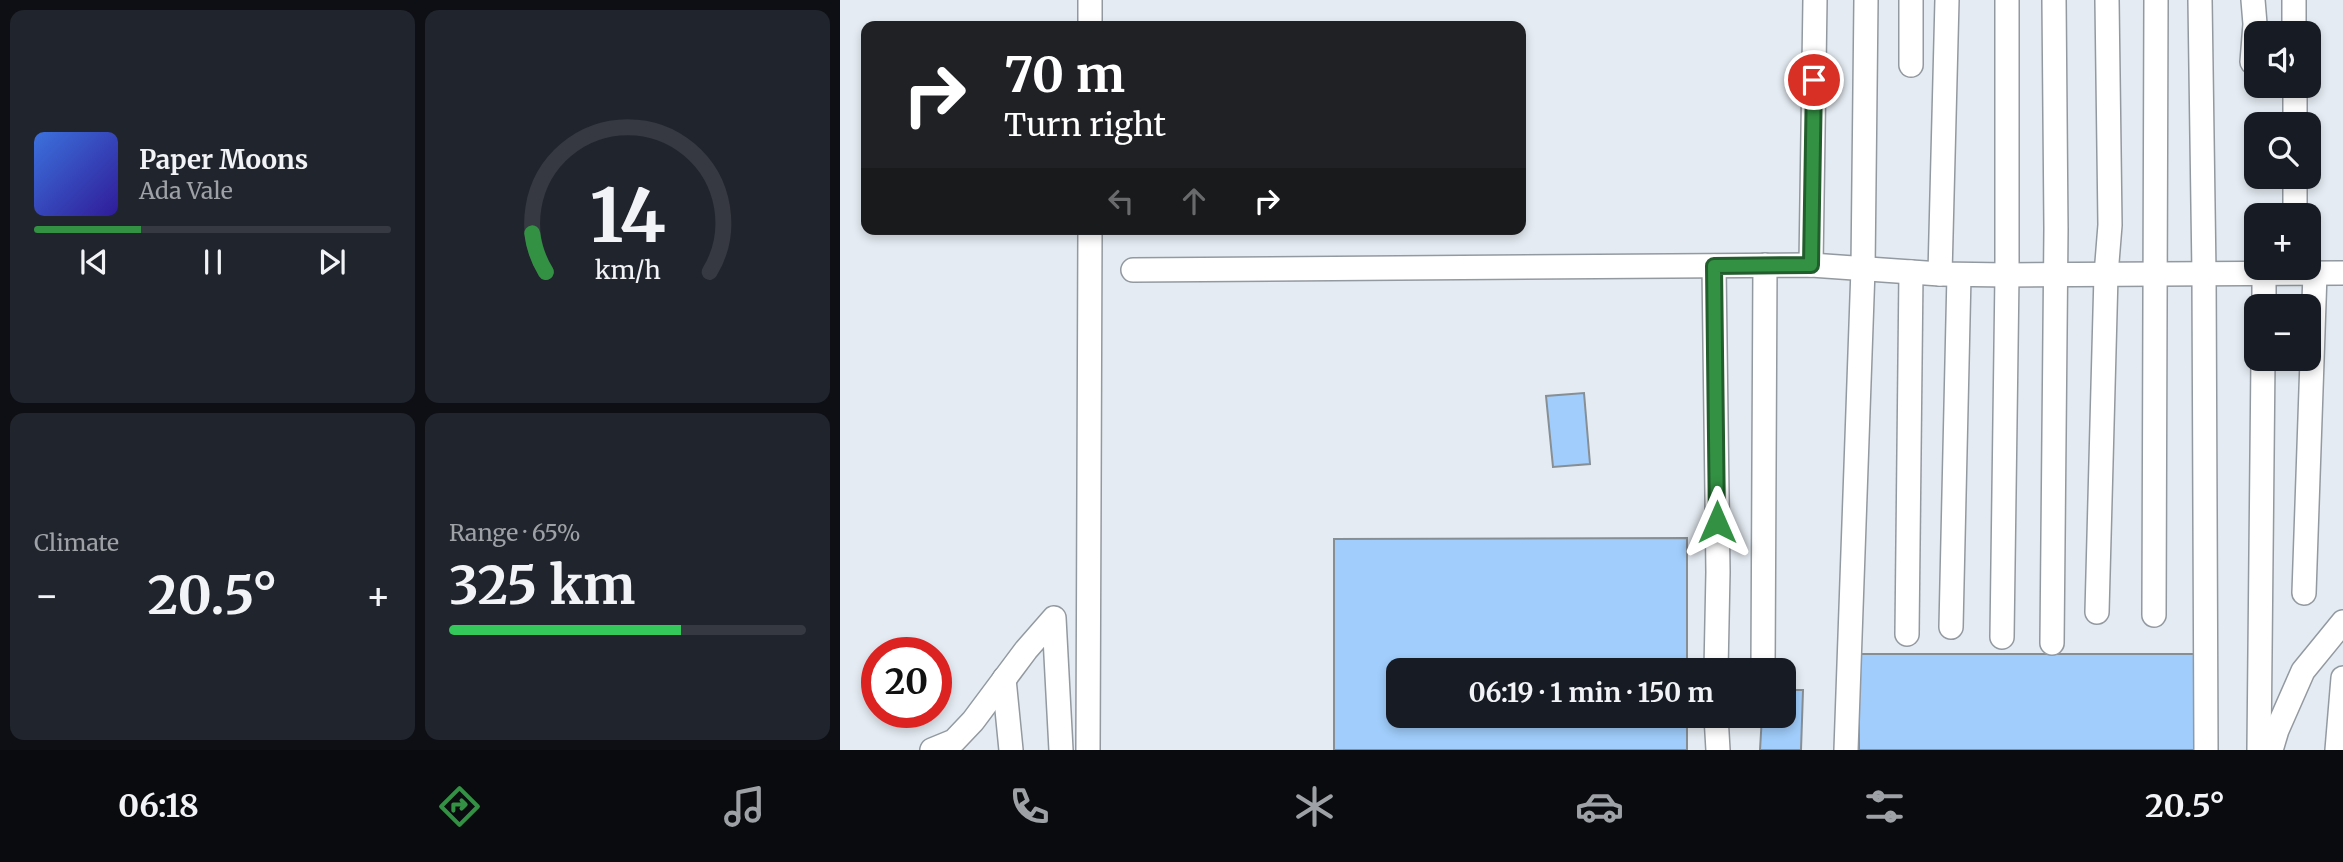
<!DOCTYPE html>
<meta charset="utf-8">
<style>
:root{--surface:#171b24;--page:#20242c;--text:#f1f3f6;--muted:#9ea1a6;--line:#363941;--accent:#339143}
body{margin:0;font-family:Merriweather,serif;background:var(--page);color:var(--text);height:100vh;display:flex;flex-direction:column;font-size:26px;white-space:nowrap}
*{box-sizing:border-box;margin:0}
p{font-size:23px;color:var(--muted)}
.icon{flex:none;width:38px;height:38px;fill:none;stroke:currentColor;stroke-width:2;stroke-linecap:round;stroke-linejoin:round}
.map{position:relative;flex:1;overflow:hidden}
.drawer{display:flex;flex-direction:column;gap:10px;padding:10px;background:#0d0f14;width:840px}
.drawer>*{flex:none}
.guide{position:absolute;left:21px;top:21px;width:665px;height:214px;border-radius:14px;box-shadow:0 4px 10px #0003;background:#202124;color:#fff;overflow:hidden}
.tools{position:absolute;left:1404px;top:21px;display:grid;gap:14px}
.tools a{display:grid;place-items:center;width:77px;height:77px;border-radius:14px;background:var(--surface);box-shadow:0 4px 10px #0003;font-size:35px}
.speed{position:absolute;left:21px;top:637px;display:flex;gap:14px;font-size:35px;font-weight:700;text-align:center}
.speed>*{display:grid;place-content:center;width:91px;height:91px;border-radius:50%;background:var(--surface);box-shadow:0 4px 10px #0003;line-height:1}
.speed .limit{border:10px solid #d22;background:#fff;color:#111}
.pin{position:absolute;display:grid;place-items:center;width:60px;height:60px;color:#fff;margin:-30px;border:4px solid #fff;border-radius:50%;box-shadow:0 2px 7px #0007}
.me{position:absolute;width:77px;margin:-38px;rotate:0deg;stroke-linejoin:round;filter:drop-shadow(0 0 5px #0008)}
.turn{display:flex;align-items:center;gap:24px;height:147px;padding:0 28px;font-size:32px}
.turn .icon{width:91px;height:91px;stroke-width:2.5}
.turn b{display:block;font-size:49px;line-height:60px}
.lanes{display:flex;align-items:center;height:66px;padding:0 28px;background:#0003;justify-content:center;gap:35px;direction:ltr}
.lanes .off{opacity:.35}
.big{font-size:52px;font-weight:700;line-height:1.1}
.drawer .card{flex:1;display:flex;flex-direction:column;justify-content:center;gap:10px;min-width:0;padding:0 24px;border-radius:14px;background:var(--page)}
.drawer .dial{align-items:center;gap:0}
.dial svg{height:182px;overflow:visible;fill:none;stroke:var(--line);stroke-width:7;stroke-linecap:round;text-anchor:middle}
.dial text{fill:var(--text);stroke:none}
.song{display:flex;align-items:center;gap:21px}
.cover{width:84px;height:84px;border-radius:10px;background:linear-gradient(135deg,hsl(220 70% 55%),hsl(250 70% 35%))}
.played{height:7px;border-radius:4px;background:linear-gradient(90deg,var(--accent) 30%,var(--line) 30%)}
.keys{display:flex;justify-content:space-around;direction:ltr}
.heat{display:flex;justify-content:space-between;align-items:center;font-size:38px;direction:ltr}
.charge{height:10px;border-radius:5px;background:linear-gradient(90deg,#34c759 65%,var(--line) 0)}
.drawer .tiles{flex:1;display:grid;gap:10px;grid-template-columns:repeat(2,1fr)}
.trip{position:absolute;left:546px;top:658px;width:410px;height:70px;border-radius:14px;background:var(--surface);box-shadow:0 4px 10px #0003;font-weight:700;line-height:70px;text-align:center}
.tabs{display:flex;height:112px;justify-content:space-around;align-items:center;background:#090b0e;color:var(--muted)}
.tabs .icon{width:49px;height:49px}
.tabs .current{color:var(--accent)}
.tabs b{font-size:32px;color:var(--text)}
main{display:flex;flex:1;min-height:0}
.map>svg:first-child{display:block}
.building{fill:#a0cdfb;stroke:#878e94;stroke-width:2}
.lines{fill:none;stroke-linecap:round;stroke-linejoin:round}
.minor-casing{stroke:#9399a0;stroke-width:26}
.minor{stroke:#fff;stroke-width:23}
.route-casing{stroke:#215e2c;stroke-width:18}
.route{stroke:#339143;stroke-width:12}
</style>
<main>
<section class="drawer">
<div class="tiles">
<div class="card">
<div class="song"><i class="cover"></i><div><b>Paper Moons</b><p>Ada Vale</p></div></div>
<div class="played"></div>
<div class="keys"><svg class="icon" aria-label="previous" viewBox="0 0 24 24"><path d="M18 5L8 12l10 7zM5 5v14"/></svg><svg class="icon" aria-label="pause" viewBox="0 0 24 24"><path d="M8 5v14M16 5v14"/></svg><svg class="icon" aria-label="next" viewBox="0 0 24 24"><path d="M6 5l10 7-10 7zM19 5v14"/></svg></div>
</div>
<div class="card dial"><svg viewBox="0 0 100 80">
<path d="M14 69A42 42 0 1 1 86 69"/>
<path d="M14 69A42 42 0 0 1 8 52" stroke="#339143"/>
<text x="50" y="56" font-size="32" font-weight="700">14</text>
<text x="50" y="72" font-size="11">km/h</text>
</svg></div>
<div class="card"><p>Climate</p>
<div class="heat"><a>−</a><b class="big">20.5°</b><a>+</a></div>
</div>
<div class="card"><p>Range · 65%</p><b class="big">325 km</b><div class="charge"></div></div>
</div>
</section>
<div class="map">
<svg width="1503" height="750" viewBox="0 0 1503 750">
<rect width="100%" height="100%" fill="#e4ebf2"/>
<g class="building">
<polygon points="744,393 750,464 713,467 706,396"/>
<polygon points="847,538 847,670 558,670 558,716 847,716 847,750 494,750 494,539"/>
<rect x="1019" y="654" width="338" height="96"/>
<polygon points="943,690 963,690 961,750 920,750 922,716 943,716"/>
</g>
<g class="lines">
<g class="minor-casing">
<g id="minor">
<polyline points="1071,0 1071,65"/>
<polyline points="1360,0 1364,274 1366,750"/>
<polyline points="1454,0 1454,33"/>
<polyline points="250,26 250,0"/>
<polyline points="1412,62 1415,24 1413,0"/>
<polyline points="1455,86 1455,124"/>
<polyline points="1455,177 1455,215"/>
<polyline points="971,265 975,0"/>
<polyline points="874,266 878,572 876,670"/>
<polyline points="293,270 971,265 1100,274 1167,275 1503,273"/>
<polyline points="1100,274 1107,0"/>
<polyline points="1424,306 1424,274"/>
<polyline points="1464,593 1475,273"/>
<polyline points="1257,612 1266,275 1270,225 1267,0"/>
<polyline points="1314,615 1316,0"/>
<polyline points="1111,627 1119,275"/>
<polyline points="1067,634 1071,272"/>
<polyline points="1162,637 1167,275 1167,0"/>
<polyline points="1212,643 1216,229 1214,0"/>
<polyline points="923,670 925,265"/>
<polyline points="164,679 171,750"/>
<polyline points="876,716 878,750"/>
<polyline points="92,750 114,741 133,721 186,650 214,618 221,750"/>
<polyline points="248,750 250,229"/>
<polyline points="1006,750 1023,269 1026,0"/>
<polyline points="1419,750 1423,359"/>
<polyline points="1431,750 1437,730 1463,671 1503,622"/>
<polyline points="1497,750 1503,678"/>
</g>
</g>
<use href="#minor" class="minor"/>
</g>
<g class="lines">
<g class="route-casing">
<polyline id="route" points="877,522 874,266 971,265 974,80"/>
</g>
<use href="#route" class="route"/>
</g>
</svg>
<div class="tools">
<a><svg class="icon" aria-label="sound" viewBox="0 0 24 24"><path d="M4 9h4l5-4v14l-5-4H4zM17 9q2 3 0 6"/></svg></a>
<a><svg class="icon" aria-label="search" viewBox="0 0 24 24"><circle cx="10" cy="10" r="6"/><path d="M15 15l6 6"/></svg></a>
<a>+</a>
<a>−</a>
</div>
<div class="speed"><div class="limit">20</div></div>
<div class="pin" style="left:974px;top:80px;background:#d93025"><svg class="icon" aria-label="arrive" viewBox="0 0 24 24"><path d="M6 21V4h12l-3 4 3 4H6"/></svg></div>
<svg class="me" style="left:877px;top:522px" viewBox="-20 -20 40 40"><path d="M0-17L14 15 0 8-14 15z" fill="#339143" stroke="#fff" stroke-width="4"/></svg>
<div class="trip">06:19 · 1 min · 150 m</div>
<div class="guide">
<div class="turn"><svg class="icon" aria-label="right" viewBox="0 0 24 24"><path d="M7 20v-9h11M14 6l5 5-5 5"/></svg><div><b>70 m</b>Turn right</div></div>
<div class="lanes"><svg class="icon off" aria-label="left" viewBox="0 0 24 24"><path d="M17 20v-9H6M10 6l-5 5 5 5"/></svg><svg class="icon off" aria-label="ahead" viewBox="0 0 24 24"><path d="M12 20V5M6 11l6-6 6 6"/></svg><svg class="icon" aria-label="right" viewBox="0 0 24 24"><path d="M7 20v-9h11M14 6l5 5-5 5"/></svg></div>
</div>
</div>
</main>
<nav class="tabs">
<b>06:18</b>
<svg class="icon current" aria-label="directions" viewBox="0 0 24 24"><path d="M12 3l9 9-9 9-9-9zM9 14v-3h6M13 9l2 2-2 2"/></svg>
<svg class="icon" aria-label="music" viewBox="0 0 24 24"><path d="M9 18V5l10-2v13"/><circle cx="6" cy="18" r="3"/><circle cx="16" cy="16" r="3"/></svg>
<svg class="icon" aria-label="phone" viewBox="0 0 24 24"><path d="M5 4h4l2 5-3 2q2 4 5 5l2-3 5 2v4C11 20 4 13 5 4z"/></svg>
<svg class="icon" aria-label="climate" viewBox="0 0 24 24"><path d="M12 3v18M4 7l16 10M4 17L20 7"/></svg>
<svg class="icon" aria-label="car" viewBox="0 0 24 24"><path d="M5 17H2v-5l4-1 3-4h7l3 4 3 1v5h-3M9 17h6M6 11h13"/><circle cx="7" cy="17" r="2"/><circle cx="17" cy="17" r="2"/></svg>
<svg class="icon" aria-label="filters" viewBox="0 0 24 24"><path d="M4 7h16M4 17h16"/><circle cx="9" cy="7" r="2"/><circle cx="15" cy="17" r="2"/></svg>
<b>20.5°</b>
</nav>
